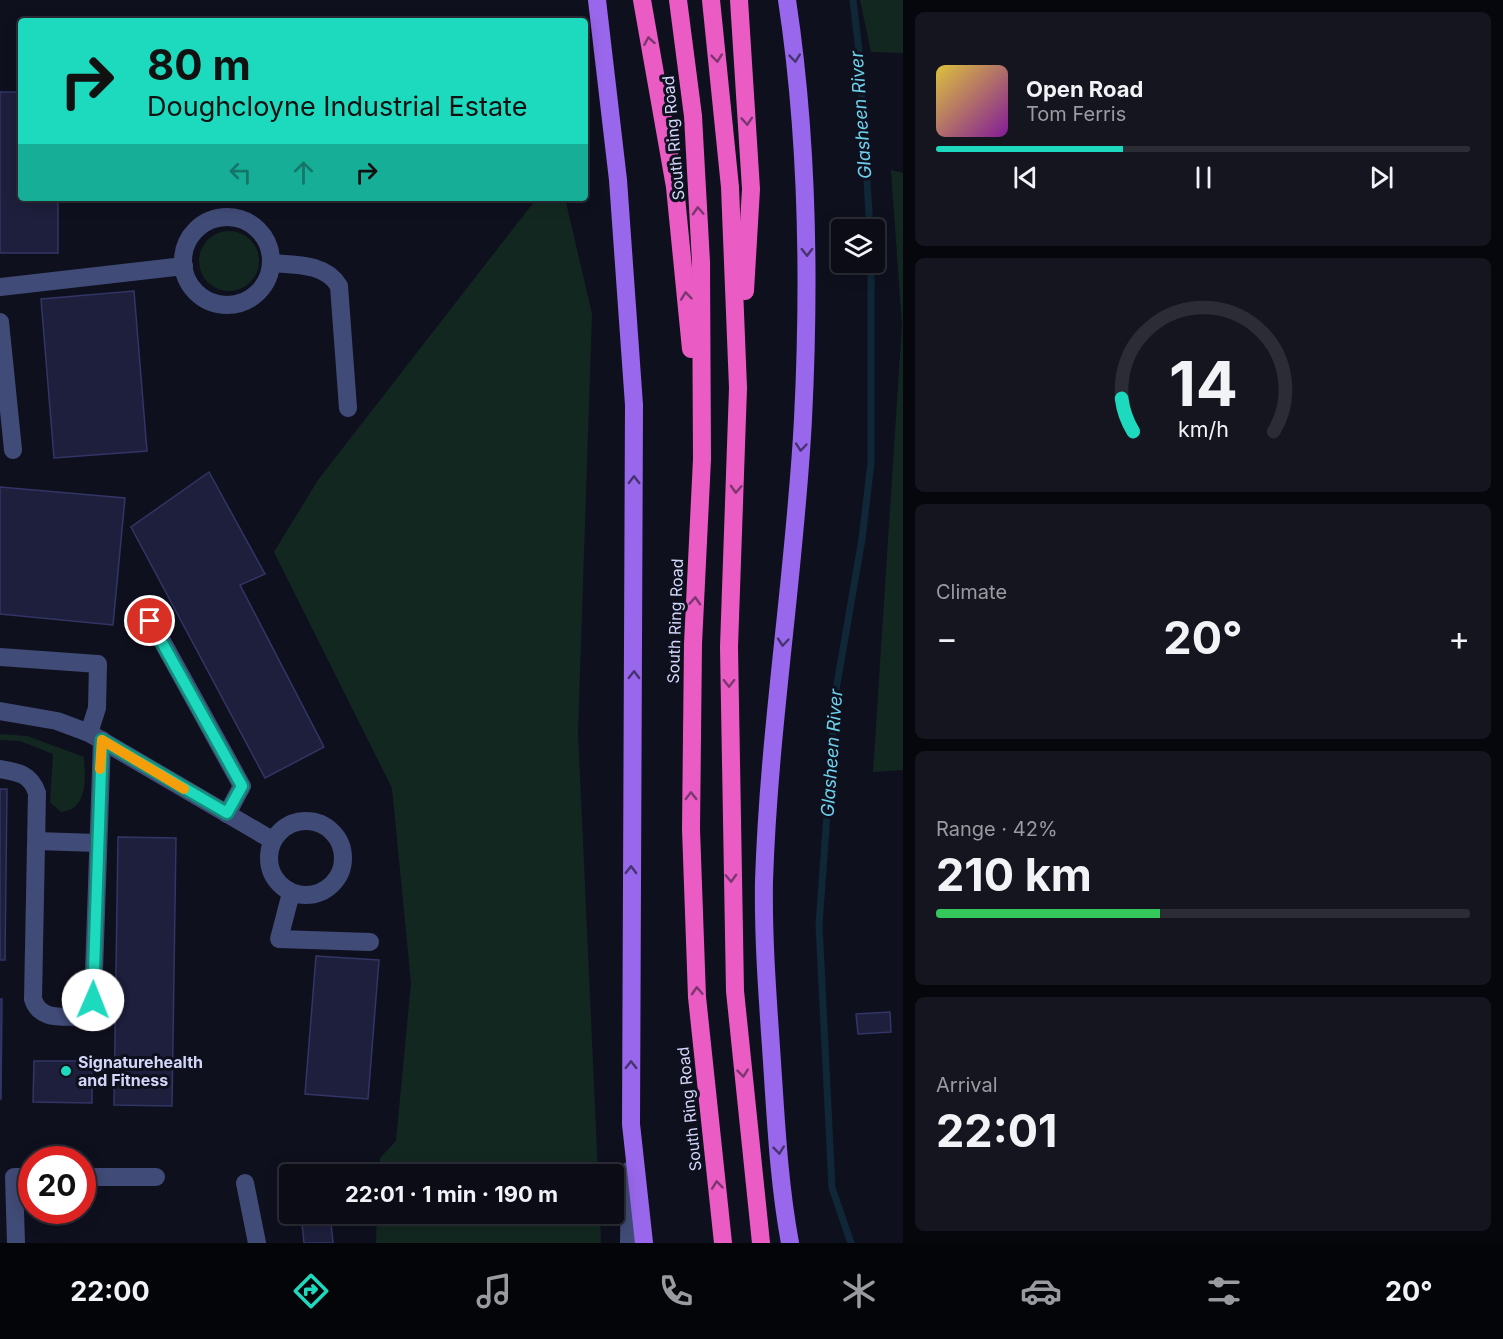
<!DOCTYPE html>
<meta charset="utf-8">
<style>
:root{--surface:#0b0c16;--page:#14151f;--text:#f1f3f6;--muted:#9a9ba1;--line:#2b2c35;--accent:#1ddabe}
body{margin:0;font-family:Inter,sans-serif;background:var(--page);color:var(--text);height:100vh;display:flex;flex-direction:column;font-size:22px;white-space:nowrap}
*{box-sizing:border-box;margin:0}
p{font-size:20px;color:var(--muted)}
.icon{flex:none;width:33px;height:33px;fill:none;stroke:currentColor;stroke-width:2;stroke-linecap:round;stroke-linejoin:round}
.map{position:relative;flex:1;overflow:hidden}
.sheet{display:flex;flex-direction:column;gap:12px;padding:12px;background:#06070c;width:600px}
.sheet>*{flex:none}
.top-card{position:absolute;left:18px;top:18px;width:570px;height:183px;border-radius:6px;box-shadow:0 3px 15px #0003,0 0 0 2px var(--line);background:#1ddabe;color:#111;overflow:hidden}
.fabs{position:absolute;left:831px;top:219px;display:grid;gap:12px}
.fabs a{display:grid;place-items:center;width:54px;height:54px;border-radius:6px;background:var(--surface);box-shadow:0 3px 15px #0003,0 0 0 2px var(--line);font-size:30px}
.speed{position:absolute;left:18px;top:1146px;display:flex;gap:12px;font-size:30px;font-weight:700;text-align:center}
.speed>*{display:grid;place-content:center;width:78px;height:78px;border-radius:50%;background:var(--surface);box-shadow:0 3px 15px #0003,0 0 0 2px var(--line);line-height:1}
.speed .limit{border:9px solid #d22;background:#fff;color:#111}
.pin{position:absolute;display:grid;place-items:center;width:51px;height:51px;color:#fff;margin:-26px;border:3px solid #fff;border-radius:50%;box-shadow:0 2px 6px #0007}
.me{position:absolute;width:66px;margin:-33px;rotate:1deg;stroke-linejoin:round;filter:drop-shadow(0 0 4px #0008)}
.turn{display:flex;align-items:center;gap:21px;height:126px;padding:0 30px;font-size:27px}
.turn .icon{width:78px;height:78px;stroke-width:2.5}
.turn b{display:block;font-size:42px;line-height:51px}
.lanes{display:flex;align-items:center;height:57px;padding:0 30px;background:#0003;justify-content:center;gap:30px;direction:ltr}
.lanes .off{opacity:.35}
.big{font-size:45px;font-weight:700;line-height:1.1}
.sheet .widget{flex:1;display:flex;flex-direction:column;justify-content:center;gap:9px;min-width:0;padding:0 21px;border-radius:9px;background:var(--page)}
.sheet .dial{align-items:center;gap:0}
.dial svg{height:156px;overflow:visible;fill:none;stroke:var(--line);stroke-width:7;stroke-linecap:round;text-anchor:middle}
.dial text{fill:var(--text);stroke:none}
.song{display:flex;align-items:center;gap:18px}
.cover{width:72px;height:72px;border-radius:9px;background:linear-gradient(135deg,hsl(50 70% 55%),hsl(290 70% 35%))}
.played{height:6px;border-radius:3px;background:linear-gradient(90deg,var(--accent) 35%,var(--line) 35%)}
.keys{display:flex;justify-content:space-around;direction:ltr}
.heat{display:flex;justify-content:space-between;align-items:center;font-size:33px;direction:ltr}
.charge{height:9px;border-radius:4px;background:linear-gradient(90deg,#34c759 42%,var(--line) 0)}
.trip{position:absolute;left:279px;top:1164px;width:345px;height:60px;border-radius:6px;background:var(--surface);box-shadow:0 3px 15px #0003,0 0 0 2px var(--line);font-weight:700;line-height:60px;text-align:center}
.dock{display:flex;height:96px;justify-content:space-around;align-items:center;background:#040509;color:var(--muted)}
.dock .icon{width:42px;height:42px}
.dock .active{color:var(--accent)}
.dock b{font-size:27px;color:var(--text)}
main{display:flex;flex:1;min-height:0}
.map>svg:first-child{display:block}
.green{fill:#132721}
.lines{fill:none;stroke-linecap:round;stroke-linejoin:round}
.stream{stroke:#0f2737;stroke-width:7}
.building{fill:#1d1f3c;stroke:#323565;stroke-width:1.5}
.minor{stroke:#404b77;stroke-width:18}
.major{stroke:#9967eb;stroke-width:18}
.highway{stroke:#ea5cc3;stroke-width:18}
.oneway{stroke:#7c3670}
.oneway2{stroke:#463370}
.route-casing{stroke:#138e7c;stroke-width:15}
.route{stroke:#1ddabe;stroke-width:10}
.slow{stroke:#f59e0b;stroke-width:10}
.poi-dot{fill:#1ddabe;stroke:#0f101e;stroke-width:2}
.labels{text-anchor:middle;stroke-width:6;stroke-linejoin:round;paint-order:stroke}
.street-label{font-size:16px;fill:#d2d7f9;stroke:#0f101e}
.poi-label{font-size:16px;font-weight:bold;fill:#d2d7f9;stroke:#0f101e;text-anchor:start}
.water-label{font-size:18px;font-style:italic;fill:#6dd1ec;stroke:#0f101e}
</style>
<main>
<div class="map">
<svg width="903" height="1243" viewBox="0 0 903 1243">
<rect width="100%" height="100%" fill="#0f101e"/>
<g class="green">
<polygon points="860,0 903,0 903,53 871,52"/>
<polygon points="891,170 903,173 903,770 873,772 902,325"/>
<polygon points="537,198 565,198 592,314 578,732 598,1174 379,1174 380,1158 396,1141 411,983 392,788 274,552 318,480"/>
<circle cx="229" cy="261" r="30"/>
<path d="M0 734 27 736 84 757C85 776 89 810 61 812L50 802 53 754 20 741 0 740Z"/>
<polygon points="377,1214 600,1214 601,1243 376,1243"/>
</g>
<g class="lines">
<g class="stream">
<polyline points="853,0 859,51 870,230"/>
<polyline points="851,1243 832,1188 819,925 836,690 862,539 871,463 871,262"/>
</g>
</g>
<g class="building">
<polygon points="0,92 21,92 21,198 58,198 58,253 0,253"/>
<polygon points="134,291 147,451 54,458 41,299"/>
<polygon points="209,472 265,574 240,585 324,747 265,778 131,527"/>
<polygon points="0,487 125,498 113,625 0,614"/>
<polygon points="0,789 7,789 5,960 0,960"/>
<polygon points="118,837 176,838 172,1106 114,1105"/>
<polygon points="316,956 379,960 368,1099 305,1094"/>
<polygon points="0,999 2,999 1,1099 0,1099"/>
<polygon points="890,1012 891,1032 858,1034 856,1014"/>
<polygon points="34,1061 92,1061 92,1103 33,1102"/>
<polygon points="324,1166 325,1174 296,1174 296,1169"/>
<polygon points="301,1214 330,1214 333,1243 304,1243"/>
</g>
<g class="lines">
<g class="minor">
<circle cx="227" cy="261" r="44"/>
<path d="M271 263C295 265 325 263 339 286L348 408"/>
<polyline points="0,287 184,266"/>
<polyline points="0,322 13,450"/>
<polyline points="151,621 242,786 227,814"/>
<polyline points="0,657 98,664 97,708 89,733"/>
<polyline points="0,711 57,721 89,733 272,840"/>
<path d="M0 769C18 772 31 774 37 793L33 999C40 1021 62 1016 82 1017L93 1000 102 740"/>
<circle cx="306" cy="858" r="37"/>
<polyline points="37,841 97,843"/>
<polyline points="291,893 279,939 370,942"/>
<polyline points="82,1177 156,1177"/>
<polyline points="245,1183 257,1243"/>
<polyline points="16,1243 14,1177 32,1177"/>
<polyline points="629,1243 630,1170"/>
</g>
<g class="major">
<polyline points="597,0 618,180 634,405 631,1124 644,1243"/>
<path d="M787 0C808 138 810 279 803 419 795 573 769 726 764 881 763 941 768 1002 772 1062 776 1122 779 1184 790 1243"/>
</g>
<g class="highway">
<polyline points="642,0 675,187 691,349"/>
<polyline points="678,0 693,116 701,262 702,459 693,644 691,829 697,997 723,1243"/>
<polyline points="711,0 730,187 738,388 729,647 735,991 761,1243"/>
<polyline points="739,0 751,189 745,291"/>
</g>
</g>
<defs><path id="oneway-chevron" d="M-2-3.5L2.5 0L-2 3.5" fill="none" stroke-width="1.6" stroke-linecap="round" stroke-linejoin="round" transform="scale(1.5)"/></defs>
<g class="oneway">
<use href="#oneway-chevron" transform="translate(649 41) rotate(-100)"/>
<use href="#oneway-chevron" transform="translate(717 58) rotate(84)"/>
<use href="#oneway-chevron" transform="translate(747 121) rotate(86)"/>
<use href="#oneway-chevron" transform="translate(698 211) rotate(-93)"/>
<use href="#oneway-chevron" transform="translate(686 296) rotate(-96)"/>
<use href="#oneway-chevron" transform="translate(736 489) rotate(93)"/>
<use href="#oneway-chevron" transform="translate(695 601) rotate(-87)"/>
<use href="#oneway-chevron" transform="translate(729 683) rotate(90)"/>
<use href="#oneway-chevron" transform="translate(691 796) rotate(-90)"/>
<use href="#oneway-chevron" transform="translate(731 878) rotate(88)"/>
<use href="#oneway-chevron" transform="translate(697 991) rotate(-93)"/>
<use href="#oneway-chevron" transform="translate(743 1073) rotate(84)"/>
<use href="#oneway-chevron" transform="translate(717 1185) rotate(-96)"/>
</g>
<g class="oneway2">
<use href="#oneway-chevron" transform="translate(795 58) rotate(84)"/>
<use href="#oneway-chevron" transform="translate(807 252) rotate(89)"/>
<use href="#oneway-chevron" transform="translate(801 447) rotate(95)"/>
<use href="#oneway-chevron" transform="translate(634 480) rotate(-90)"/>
<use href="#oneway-chevron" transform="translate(783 642) rotate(95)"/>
<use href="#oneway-chevron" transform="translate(634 675) rotate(-89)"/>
<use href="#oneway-chevron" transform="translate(631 870) rotate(-89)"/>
<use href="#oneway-chevron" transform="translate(631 1065) rotate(-90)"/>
<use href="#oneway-chevron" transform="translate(779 1150) rotate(84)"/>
</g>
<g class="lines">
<g class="route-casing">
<polyline id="route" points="93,1000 102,740 227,813 242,786 150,621"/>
</g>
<use href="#route" class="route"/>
<polyline class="slow" points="100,769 102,740 184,789"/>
</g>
<circle class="poi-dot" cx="66" cy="1071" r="6"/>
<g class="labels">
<g class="street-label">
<text transform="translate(673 138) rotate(-95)" y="6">South Ring Road</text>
<text transform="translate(675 621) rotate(-88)" y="6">South Ring Road</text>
<text transform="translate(689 1109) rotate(-96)" y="6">South Ring Road</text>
</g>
<g class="poi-label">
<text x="78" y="1068">Signaturehealth<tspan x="78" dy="18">and Fitness</tspan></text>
</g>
<g class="water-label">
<text transform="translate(861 115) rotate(-94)" y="6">Glasheen River</text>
<text transform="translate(832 753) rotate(-86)" y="6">Glasheen River</text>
</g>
</g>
</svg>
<div class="fabs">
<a><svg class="icon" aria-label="layers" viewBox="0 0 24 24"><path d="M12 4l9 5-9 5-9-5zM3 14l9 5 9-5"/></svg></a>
</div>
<div class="speed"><div class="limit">20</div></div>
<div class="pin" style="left:150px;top:621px;background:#d93025"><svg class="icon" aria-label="arrive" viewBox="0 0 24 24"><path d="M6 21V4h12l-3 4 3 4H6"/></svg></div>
<svg class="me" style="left:93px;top:1000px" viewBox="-20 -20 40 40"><circle r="19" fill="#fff"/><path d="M0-13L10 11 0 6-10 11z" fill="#1ddabe"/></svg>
<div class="trip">22:01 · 1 min · 190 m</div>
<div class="top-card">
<div class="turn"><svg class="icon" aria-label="right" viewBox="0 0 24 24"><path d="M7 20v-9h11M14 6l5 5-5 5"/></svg><div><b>80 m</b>Doughcloyne Industrial Estate</div></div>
<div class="lanes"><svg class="icon off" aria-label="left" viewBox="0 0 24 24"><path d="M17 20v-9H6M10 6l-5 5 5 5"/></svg><svg class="icon off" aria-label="ahead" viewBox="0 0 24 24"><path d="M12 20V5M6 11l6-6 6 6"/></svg><svg class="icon" aria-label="right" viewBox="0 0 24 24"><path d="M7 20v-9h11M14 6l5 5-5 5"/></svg></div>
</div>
</div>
<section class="sheet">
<div class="widget">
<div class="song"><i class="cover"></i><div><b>Open Road</b><p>Tom Ferris</p></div></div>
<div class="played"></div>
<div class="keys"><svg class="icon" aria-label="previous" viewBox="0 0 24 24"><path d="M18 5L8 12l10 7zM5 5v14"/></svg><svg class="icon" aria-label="pause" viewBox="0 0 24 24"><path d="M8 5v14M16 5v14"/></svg><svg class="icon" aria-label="next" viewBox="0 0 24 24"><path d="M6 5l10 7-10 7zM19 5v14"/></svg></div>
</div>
<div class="widget dial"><svg viewBox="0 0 100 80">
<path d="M14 69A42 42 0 1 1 86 69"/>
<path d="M14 69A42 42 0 0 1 8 52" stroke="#1ddabe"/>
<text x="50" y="56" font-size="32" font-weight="700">14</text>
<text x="50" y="72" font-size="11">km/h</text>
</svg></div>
<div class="widget"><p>Climate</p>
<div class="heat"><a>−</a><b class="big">20°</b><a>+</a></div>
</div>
<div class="widget"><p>Range · 42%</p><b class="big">210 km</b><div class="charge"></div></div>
<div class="widget"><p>Arrival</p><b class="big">22:01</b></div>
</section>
</main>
<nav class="dock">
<b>22:00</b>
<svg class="icon active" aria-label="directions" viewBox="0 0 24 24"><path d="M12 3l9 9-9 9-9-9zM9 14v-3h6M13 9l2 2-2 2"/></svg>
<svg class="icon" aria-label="music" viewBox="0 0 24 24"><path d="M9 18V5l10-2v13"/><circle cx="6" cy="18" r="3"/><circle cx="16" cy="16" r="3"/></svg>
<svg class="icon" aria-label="phone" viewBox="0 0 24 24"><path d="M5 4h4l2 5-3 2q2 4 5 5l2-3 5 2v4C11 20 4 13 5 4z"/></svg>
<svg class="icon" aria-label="climate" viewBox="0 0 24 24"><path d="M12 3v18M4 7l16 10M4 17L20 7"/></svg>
<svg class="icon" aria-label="car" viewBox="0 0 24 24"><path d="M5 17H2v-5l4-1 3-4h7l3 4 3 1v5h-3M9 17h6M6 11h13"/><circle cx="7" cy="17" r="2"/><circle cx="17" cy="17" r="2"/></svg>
<svg class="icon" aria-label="filters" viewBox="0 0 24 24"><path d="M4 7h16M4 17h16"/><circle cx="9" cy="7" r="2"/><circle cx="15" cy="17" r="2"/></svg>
<b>20°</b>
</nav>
